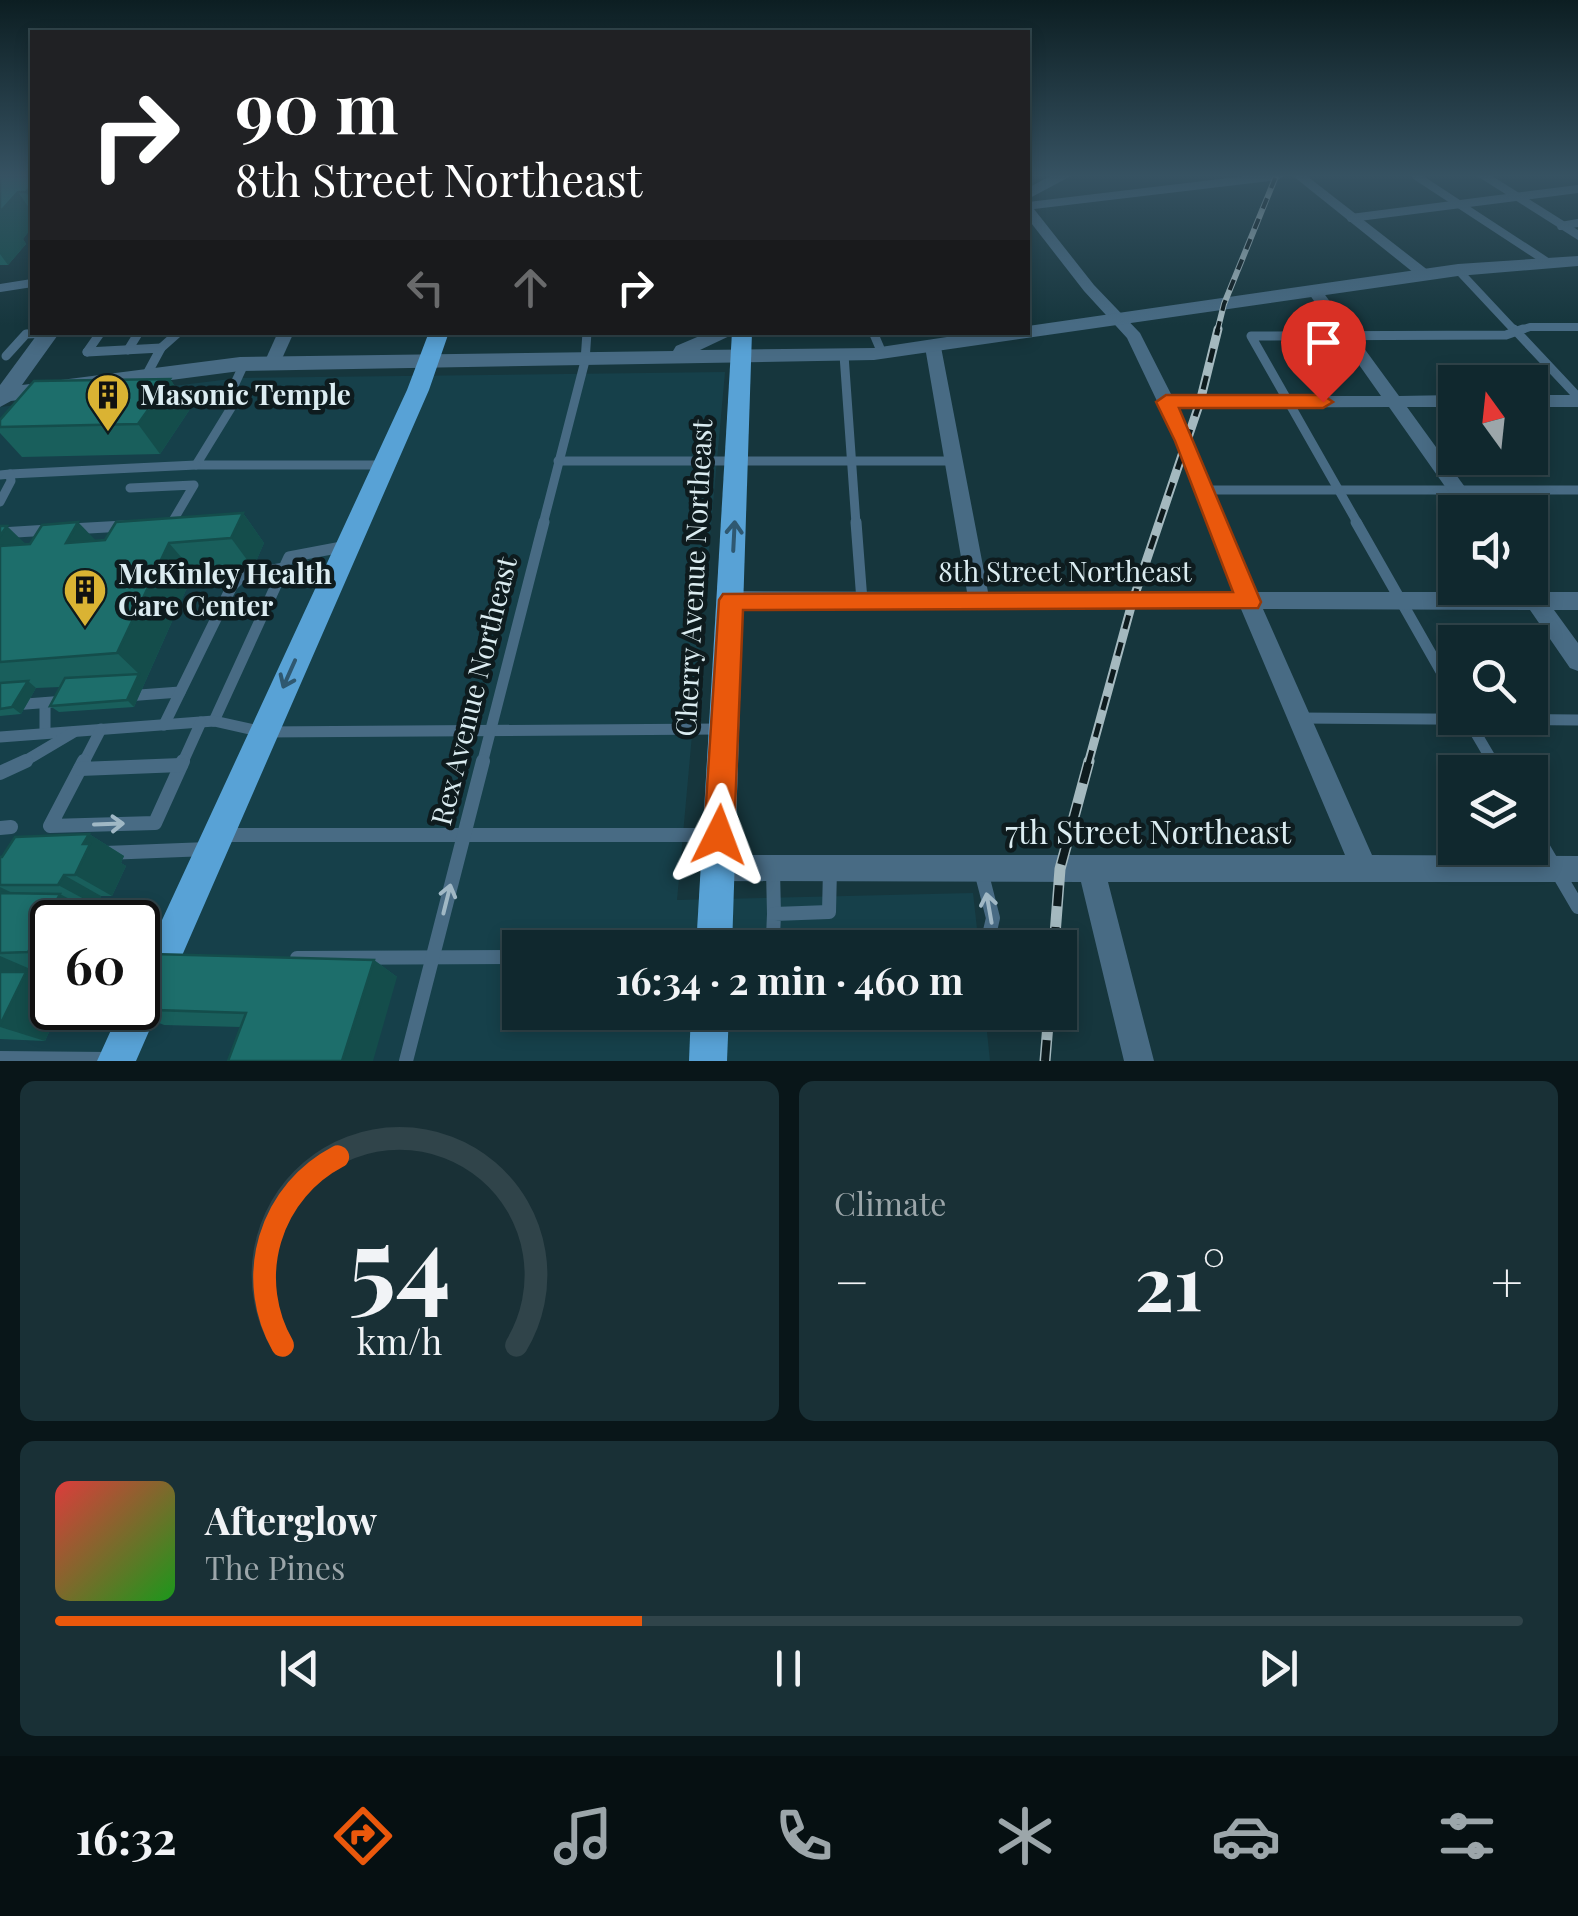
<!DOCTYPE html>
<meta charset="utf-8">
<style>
:root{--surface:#10282e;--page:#193036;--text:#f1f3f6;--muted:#9ca6aa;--line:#30444a;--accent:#ea580c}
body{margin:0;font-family:"Playfair Display",serif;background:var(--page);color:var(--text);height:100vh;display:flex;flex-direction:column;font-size:38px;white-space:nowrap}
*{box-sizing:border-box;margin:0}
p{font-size:32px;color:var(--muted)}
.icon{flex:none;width:55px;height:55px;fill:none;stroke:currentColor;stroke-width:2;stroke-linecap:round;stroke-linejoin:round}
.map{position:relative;height:1061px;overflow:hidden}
.sheet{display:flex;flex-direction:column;gap:20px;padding:20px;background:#091619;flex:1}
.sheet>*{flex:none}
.hud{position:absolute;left:30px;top:30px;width:1000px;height:305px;border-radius:0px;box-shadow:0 5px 15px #0003,0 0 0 2px var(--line);background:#202124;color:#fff;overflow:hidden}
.needle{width:65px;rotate:345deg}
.controls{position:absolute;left:1438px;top:365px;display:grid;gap:20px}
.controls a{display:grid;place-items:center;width:110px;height:110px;border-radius:0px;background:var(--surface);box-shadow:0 5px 15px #0003,0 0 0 2px var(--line);font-size:50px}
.speed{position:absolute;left:30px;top:900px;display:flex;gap:20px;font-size:50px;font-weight:700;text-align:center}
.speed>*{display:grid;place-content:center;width:130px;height:130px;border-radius:50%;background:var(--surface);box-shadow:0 5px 15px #0003,0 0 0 2px var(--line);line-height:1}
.speed .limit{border:5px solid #111;border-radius:15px;background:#fff;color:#111}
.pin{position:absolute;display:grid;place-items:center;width:85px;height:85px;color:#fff;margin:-102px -42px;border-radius:50% 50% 50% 0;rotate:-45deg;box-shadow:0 0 10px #0007}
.pin .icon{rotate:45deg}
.me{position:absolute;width:110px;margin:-55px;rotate:3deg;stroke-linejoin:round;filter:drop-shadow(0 0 8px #0008)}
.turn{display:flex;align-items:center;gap:35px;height:210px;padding:0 40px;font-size:45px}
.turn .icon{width:130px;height:130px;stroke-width:2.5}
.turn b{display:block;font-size:70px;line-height:85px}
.lanes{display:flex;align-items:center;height:95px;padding:0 40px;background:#0003;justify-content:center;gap:50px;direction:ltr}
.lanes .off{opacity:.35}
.big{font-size:75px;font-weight:700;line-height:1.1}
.sheet .tile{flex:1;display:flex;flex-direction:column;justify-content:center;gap:15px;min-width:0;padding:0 35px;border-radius:15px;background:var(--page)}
.sheet .dial{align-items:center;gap:0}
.dial svg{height:260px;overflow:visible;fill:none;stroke:var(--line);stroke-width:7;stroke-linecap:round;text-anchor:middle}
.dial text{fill:var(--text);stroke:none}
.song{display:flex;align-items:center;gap:30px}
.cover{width:120px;height:120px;border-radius:15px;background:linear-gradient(135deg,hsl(0 70% 55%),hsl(120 70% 35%))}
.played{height:10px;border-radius:5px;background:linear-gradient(90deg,var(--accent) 40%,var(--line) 40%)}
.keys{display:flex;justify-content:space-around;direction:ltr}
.heat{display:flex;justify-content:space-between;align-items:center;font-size:55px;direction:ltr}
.sheet .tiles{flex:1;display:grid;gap:20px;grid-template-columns:1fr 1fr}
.tile:last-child{grid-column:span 2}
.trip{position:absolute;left:502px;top:930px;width:575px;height:100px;border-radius:0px;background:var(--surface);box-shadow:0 5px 15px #0003,0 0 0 2px var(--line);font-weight:700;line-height:100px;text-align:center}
.dock{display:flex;height:160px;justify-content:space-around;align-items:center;background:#061012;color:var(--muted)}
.dock .icon{width:70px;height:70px}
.dock .active{color:var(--accent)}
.dock b{font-size:45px;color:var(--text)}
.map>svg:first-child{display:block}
.built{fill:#16404a;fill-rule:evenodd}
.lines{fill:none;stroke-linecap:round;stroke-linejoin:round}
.service-far3{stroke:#486b84;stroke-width:8}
.service-far2{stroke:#486b84;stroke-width:9}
.service-far1{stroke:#486b84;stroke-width:11}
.service{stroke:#486b84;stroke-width:14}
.minor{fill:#486b84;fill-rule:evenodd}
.tertiary{fill:#486b84;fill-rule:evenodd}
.primary{fill:#58a2d6;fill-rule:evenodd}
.rail-far2-casing{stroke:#a4b9bf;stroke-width:6}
.rail-far1-casing{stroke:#a4b9bf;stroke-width:9}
.rail-casing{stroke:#a4b9bf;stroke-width:11}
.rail-far2{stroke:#0e1b1e;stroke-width:4;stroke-dasharray:11;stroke-linecap:butt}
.rail-far1{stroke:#0e1b1e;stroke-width:5;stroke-dasharray:14;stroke-linecap:butt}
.rail{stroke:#0e1b1e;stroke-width:8;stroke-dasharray:21;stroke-linecap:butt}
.wall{fill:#195f5c}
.shaded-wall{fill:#144d4b}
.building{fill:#1d6e6b;stroke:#144d4b;stroke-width:2.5}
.oneway{stroke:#2f5871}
.oneway2{stroke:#a0b8c5}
.route{fill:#ea580c;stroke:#983908;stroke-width:2.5}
.labels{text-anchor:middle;stroke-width:9;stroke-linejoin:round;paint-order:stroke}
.poi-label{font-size:28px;font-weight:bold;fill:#dbecf1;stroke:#0e1b1e;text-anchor:start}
.street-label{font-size:28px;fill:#dbecf1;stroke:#0e1b1e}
.near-street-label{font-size:32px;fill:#dbecf1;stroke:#0e1b1e}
</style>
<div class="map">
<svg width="1578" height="1061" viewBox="0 0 1578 1061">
<rect width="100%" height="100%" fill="#16363d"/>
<path class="built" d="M725 372 677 900 973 893 979 947 520 948V1012L985 1013 990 1061H0V407L239 378ZM52 922H138V1008H52Z"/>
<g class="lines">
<g class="service-far3">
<polyline points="1416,176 1549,263"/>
<polyline points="1351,218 1578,189"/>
<polyline points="1561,226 1578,223"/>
<polyline points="1458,270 1516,332"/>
<polyline points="0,288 32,283"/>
<polyline points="1515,332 1530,327 1578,327"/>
</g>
<g class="service-far2">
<polyline points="1514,329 1578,397"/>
<polyline points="873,332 882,353"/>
<polyline points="161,348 179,332"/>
<polyline points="128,350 139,332"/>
<polyline points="87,352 161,348 147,374"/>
<polyline points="87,352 101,332"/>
<polyline points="844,355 856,524"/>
<polyline points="6,356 26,334 50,333"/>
<polyline points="244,364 231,392 231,408 196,465 383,465"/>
<polyline points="558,461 954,461"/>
<polyline points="10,474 196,465"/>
<polyline points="0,475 10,474 11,481 0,502"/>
<polyline points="130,488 194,485 171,524"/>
<polyline points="1205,490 1578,490"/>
<polyline points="543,524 585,361 587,332"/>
<polyline points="1358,524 1251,336 1506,335 1523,329"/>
</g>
<g class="service-far1">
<polyline points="856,522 862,601"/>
<polyline points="1356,522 1455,696"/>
<polyline points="71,529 124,526"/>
<polyline points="0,533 49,530"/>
<polyline points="126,696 180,692"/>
<polyline points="45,703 45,733"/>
<polyline points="0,706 65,701"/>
<polyline points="1300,718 1578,720"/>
<polyline points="1467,718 1494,764"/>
<polyline points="214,721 289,557 347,546"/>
<polyline points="164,725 232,586 243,575 284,568"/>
<polyline points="0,737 214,721 263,732 719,729"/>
<polyline points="20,764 74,732"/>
<polyline points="83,764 101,729"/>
<polyline points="182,764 201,722"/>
<polyline points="482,764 544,522"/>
</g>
<g class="service">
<polyline points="84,761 50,826 155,823 183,761"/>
<polyline points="1493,761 1499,772"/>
<polyline points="80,769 181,765"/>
<polyline points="0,773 26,761"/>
<polyline points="1530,825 1578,907"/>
<polyline points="0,828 11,827"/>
<polyline points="223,835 716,835"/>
<polyline points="105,853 208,849"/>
<polyline points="773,870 774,914"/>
<polyline points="981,871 993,918 986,948"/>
<polyline points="722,937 773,937 774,914 829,912 830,869"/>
<polyline points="297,958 520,957"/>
<polyline points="0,1058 109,1059"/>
<polyline points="406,1061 483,761"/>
</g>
<g class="minor">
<polygon points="1245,176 1284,176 1278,180 1034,209 1094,285 1140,333 1172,396 1381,396 1307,291 1315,286 1320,288 1399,396 1455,395 1455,407 1407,407 1483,512 1463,512 1389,407 1178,408 1256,592 1520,592 1530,584 1541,592 1578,592 1578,610 1554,610 1578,643 1578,671 1570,668 1530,610 1263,609 1372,855 1578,856 1578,882 1108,882 1154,1061 1124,1061 1081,882 717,881 708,877 704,868 708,859 717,855 1345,855 1241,609 731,609 723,606 720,600 723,594 731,591 967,592 925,347 933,342 941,347 988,592 1235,592 1176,441 1127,338 1084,291 1028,219 1028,202"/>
<polygon points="1293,176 1307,176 1429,271 1429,277 1419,277"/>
<polygon points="1477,176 1492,176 1578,230 1578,240"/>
<polygon points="278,332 294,332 280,363 272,368 264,363"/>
<rect x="1530" y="395" width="48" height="12"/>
</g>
<g class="tertiary">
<polygon points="1050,176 1071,176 1028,199 1028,188"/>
<polygon points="1578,256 1578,266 1458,276 874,360 240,371 11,401 0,407 0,385 39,332 60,332 22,385 240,357 673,351 676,346 709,332 738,332 700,350 874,348 980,332 1028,332 1028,326 1458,264"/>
</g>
<g class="primary">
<polygon points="429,332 449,332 429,390 136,1061 97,1061 121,1008 138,1008 138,972 407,390"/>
<polygon points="732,332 752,332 732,948 696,948"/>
<polygon points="691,1012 729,1012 727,1061 689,1061"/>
</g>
<g class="rail-far2-casing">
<polyline id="rail-far2" points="1217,332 1224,304 1276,176"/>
</g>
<g class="rail-far1-casing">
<polyline id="rail-far1" points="1088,764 1132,603 1200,402 1218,329"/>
</g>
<g class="rail-casing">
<g id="rail">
<polyline points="1054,948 1060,869 1089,761"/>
<polyline points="1045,1061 1049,1012"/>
</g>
</g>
<use href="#rail-far2" class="rail-far2"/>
<use href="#rail-far1" class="rail-far1"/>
<use href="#rail" class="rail"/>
</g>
<g class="wall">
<polygon points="0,176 32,176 32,227 23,239 26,244 8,265 0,265"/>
<polygon points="170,379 190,409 160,454 22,457 0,433 0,420"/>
<polygon points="243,513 264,543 253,568 194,572 134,707 59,712 50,706 60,687 36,688 21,714 0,716 0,526 26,544 96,541"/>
<polygon points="89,834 124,856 121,863 126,866 112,896 101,896 97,906 82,906 98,914 94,922 52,922 52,970 35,971 34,975 52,983 52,1008 60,1008 45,1041 0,1039 0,857"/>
<polygon points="374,960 397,977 241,1027 164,1025 126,1009"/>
</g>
<g class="shaded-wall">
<polygon points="32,185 32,201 26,192"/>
<polygon points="18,192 32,212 32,227 23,239 26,244 8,265 0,254 0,212"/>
<polygon points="170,379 190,409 160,454 138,424"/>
<polygon points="243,513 264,543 253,568 231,538"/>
<polygon points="78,522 106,551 66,543"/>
<polygon points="7,526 37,555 0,553 0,536"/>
<polygon points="169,543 194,572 134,707 127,700 139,674 117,653"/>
<polygon points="28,681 36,688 21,714 12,707"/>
<polygon points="89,834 124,856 121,863 126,866 112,896 75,875 83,844"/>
<polygon points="64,875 101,896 97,906 58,885"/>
<polygon points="0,887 39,906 0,896"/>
<polygon points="60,894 98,914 94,922 52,922 52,963 28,952"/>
<polygon points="0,956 35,971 34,975 52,983 52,1008 60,1008 45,1041 0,1027"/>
<polygon points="374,960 397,977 373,1061 342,1061"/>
</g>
<g class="building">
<polygon points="0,176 32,176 32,185 26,192 18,192 0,212"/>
<polygon points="170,379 138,424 0,427 0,420 34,381"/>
<polygon points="243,513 231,538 169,543 117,653 0,662 0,546 30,544 42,525 78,522 66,543 105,540 116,522"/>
<polygon points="0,526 7,526 0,536"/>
<polygon points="139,674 127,700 50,706 65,678"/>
<polygon points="28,681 12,707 0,709 0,683"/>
<polygon points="89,834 83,844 90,844 75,875 64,875 58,885 0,885 0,857 2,857 15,837"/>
<polygon points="0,893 60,894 28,952 0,953"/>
<polygon points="152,954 374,960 342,1061 228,1061 246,1013 126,1009 127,1008 138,1008 138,986"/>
<polygon points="0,972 26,972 0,1025"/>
</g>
<defs><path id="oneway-shaft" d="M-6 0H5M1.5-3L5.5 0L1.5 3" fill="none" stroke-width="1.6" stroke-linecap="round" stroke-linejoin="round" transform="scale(2.5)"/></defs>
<g class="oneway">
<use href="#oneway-shaft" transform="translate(734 536) rotate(-87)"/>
<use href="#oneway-shaft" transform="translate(289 674) rotate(114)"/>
</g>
<g class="oneway2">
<use href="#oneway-shaft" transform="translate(109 824) rotate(-2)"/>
<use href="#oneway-shaft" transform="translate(447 899) rotate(-76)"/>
<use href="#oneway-shaft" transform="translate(989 908) rotate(-100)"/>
</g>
<linearGradient id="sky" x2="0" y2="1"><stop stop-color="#0c1e22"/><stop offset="0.54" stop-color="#365262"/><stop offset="1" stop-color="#365262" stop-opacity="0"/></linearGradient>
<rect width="1578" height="325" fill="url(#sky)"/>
<polygon class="route" points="1166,395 1323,395 1333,402 1323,408 1179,408 1261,602 1258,608 743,610 734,835 730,845 719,850 709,845 704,835 719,600 723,594 1233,592 1175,441 1156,402"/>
<defs>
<g id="building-pin" transform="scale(2.25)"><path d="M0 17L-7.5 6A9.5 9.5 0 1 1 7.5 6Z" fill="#dab333" stroke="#0e1b1e"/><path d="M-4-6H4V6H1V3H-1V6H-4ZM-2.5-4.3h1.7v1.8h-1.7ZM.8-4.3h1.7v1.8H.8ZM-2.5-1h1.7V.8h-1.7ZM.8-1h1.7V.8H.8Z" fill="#111"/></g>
</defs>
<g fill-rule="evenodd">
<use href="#building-pin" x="108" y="395"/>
<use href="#building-pin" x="85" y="590"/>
</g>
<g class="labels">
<g class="poi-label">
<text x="140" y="405">Masonic Temple</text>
<text x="118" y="584">McKinley Health<tspan x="118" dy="32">Care Center</tspan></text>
</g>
<g class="street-label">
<text x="1065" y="582">8th Street Northeast</text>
<text transform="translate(694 578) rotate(-87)" y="10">Cherry Avenue Northeast</text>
<text transform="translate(474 691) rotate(-76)" y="10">Rex Avenue Northeast</text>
</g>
<g class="near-street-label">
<text x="1148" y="844">7th Street Northeast</text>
</g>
</g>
</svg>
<div class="controls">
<a><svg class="needle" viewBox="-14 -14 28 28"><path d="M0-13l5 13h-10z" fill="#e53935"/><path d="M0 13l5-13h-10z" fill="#9ca6aa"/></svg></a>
<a><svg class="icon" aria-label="sound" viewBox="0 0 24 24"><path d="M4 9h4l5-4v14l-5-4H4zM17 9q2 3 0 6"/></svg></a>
<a><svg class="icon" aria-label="search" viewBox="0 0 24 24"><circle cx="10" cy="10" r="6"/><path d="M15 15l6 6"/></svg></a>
<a><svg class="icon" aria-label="layers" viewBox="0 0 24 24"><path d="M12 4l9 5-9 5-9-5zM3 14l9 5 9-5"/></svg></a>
</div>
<div class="speed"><div class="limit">60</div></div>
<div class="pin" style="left:1323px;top:402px;background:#d93025"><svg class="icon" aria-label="arrive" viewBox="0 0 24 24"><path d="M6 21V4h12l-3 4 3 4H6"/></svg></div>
<svg class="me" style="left:719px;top:835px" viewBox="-20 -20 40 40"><path d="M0-17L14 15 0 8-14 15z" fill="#ea580c" stroke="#fff" stroke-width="4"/></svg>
<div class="trip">16:34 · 2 min · 460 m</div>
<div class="hud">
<div class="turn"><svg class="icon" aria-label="right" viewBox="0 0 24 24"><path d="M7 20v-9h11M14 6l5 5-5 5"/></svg><div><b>90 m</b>8th Street Northeast</div></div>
<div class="lanes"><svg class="icon off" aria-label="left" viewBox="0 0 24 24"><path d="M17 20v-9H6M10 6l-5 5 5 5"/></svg><svg class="icon off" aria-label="ahead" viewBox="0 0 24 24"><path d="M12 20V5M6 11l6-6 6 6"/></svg><svg class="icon" aria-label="right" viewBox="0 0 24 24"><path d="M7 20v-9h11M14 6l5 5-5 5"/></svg></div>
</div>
</div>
<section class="sheet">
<div class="tiles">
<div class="tile dial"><svg viewBox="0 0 100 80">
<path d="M14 69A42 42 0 1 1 86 69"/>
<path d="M14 69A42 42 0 0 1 31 11" stroke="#ea580c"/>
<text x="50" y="56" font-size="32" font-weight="700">54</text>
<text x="50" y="72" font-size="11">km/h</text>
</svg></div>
<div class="tile"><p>Climate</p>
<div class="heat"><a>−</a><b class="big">21°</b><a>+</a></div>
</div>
<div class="tile">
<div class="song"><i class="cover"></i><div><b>Afterglow</b><p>The Pines</p></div></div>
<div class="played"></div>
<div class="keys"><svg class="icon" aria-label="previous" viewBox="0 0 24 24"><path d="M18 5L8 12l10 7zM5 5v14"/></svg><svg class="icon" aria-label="pause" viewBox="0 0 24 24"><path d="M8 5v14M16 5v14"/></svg><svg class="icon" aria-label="next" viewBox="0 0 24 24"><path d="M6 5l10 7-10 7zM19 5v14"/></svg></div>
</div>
</div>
</section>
<nav class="dock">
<b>16:32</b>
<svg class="icon active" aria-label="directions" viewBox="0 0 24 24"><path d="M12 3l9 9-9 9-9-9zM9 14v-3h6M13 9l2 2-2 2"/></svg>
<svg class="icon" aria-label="music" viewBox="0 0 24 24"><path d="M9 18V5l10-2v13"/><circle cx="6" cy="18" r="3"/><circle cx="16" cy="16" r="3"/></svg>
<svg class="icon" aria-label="phone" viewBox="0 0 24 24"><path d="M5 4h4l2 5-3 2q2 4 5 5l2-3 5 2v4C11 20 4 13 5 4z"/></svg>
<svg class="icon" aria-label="climate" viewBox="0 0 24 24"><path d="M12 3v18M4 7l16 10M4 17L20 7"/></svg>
<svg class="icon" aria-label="car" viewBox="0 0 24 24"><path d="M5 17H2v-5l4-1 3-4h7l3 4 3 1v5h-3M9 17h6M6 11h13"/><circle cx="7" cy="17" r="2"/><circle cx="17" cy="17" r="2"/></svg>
<svg class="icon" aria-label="filters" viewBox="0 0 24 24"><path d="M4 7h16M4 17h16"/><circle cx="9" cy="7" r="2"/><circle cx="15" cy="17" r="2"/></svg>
</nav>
